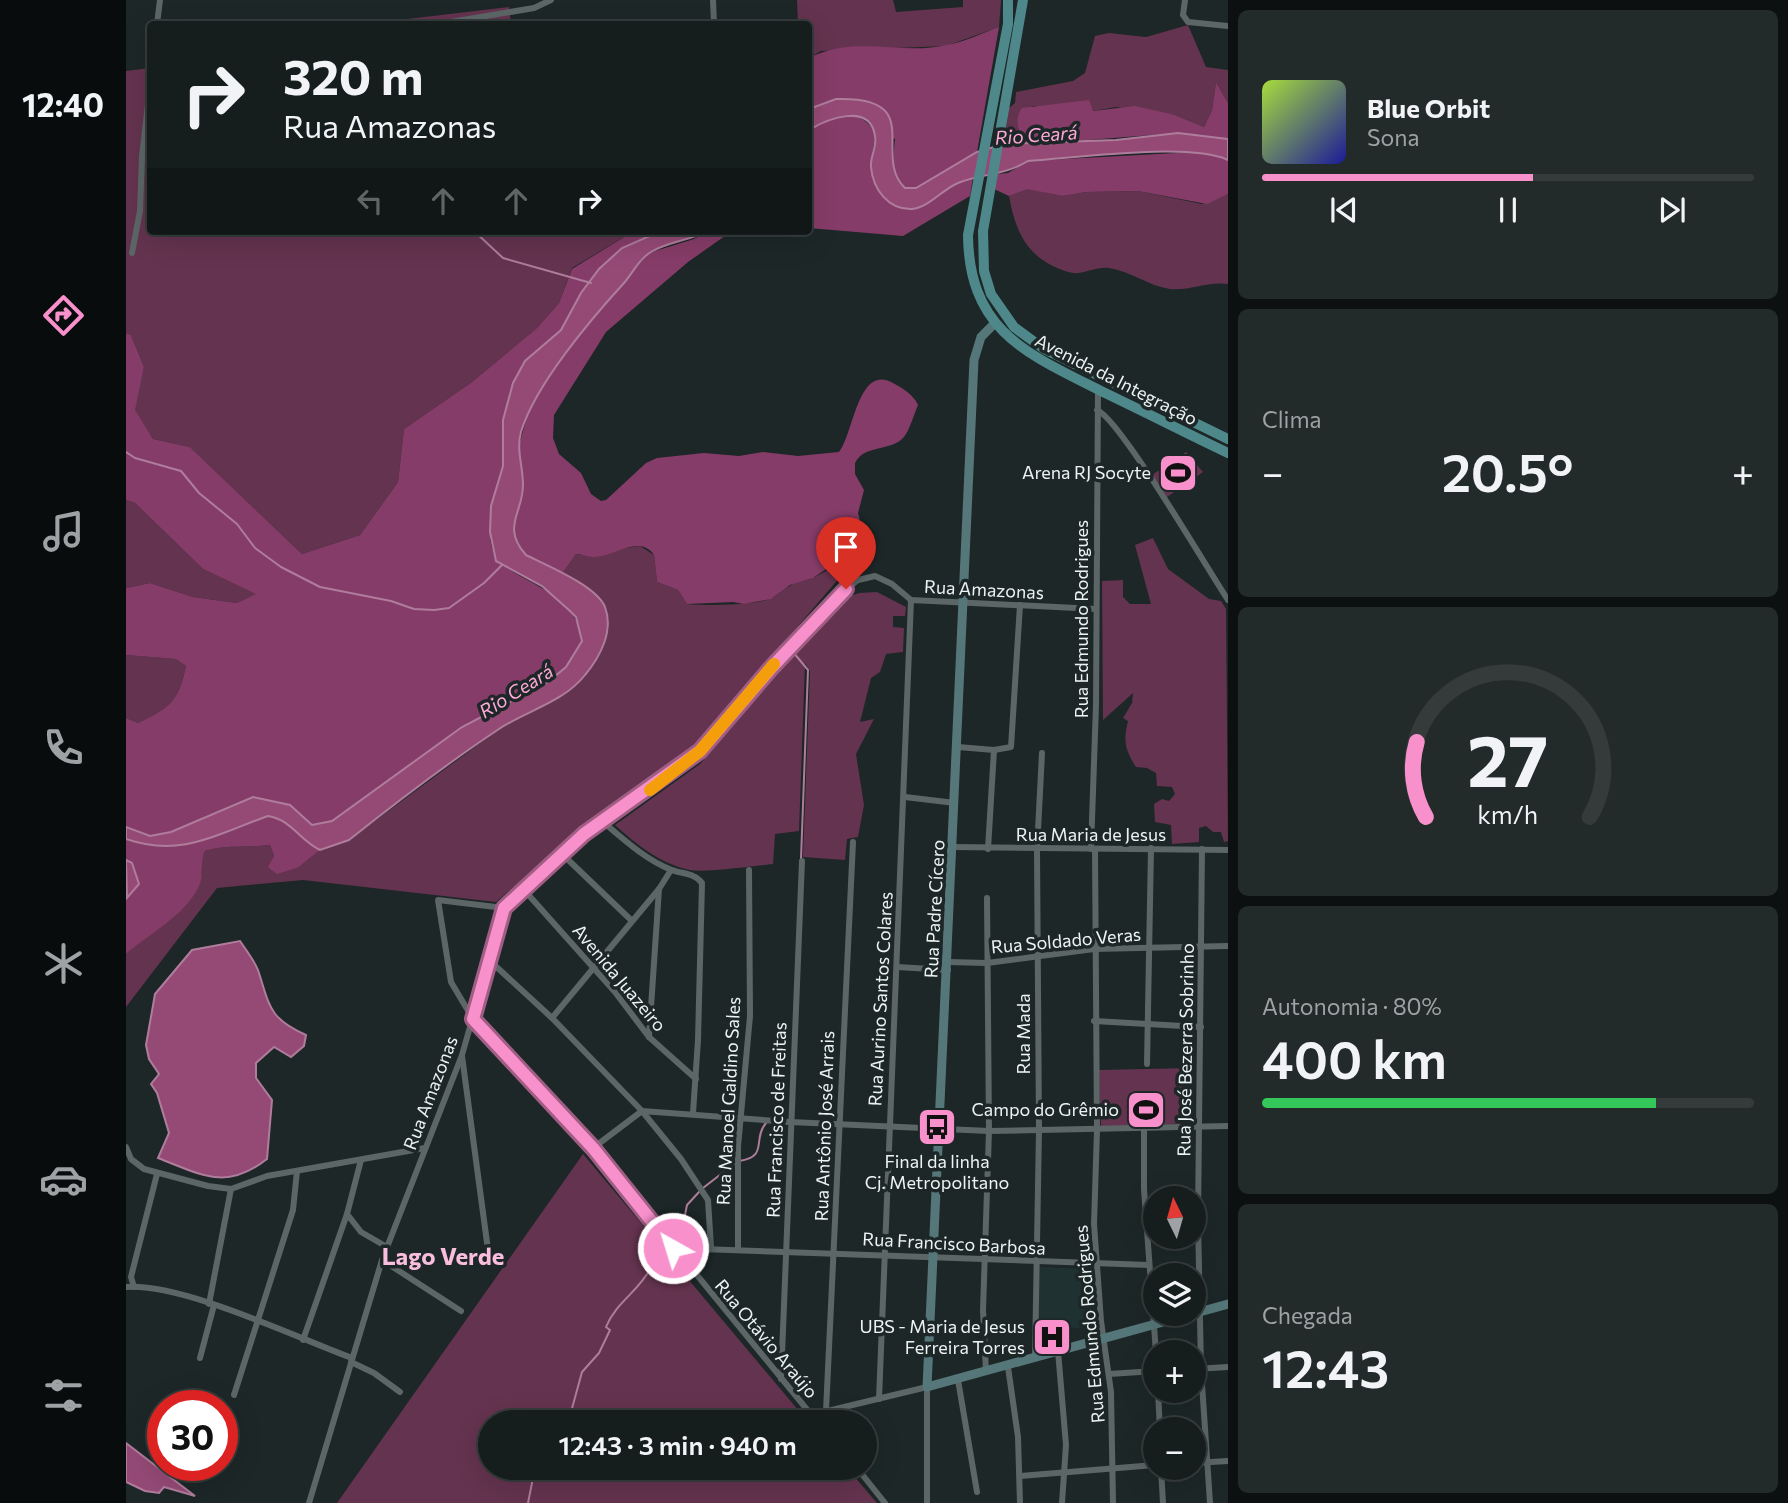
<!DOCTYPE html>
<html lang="pt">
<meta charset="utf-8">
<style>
:root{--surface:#161d1d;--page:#232a2a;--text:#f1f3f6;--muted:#9ea2a4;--line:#353b3b;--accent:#f890cb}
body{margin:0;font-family:Commissioner,sans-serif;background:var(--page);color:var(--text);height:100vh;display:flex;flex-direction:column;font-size:26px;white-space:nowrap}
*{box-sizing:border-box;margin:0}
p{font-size:23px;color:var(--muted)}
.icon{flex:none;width:38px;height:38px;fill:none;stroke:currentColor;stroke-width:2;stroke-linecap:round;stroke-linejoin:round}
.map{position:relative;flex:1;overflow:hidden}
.panel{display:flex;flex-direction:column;gap:10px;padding:10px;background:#0c1010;width:560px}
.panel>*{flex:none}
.hud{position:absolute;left:21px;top:21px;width:665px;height:214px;border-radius:7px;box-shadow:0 7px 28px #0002,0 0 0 2px var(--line);background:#161d1d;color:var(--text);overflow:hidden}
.needle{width:46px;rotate:355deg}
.controls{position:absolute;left:1017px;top:1186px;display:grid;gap:14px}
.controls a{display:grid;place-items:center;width:63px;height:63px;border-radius:50%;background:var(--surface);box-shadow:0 7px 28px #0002,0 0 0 2px var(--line);font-size:35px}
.speed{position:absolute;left:21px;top:1390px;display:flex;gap:14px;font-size:35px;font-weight:700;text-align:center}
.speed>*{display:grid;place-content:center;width:91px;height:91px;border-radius:50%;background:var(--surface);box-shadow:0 7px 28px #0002,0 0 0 2px var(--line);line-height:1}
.speed .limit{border:10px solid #d22;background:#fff;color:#111}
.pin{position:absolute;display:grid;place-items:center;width:60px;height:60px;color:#fff;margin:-72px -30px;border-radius:50% 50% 50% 0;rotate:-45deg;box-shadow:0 0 7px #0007}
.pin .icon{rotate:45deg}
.me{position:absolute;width:77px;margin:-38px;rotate:321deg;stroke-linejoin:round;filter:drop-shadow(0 0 5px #0008)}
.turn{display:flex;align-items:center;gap:24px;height:147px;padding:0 21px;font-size:32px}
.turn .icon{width:91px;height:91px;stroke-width:2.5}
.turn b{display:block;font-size:49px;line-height:60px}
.lanes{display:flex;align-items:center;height:66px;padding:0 21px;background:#0003;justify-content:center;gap:35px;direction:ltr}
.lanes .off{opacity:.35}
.big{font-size:52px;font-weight:600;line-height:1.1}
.panel .tile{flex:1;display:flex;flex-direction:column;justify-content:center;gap:10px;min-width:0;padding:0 24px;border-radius:10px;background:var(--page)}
.panel .dial{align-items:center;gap:0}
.dial svg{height:182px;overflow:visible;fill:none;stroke:var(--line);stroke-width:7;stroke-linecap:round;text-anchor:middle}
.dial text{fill:var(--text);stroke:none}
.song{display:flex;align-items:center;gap:21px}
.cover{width:84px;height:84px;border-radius:10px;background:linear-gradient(135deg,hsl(80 70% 55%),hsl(240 70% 35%))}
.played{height:7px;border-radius:4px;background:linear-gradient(90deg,var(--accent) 55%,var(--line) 55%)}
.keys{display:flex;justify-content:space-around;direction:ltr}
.heat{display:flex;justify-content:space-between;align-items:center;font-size:38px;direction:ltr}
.charge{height:10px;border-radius:5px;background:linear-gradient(90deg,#34c759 80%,var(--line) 0)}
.trip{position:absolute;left:352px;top:1410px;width:399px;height:70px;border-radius:35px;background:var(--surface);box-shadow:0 7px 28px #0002,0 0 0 2px var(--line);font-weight:600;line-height:70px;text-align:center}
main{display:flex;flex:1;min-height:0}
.menu{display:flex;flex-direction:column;width:126px;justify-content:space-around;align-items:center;background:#090c0c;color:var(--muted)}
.menu .icon{width:49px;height:49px}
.menu .active{color:var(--accent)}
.menu b{font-size:32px;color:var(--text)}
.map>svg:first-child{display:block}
.built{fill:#1f3131}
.green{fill:#64334f}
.forest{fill:#863c68}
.water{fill:#954a76;stroke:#af7d9c;stroke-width:2}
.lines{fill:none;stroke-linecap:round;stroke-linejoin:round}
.stream{stroke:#af7d9c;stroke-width:2}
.street{stroke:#5c6667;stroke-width:6}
.secondary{stroke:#567779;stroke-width:9}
.primary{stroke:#4f888b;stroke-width:10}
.route-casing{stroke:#a15e84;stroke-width:18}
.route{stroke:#f890cb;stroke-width:12}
.slow{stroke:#f59e0b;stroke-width:12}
.labels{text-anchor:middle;stroke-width:7;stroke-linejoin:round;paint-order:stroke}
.street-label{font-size:18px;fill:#edf3f3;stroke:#1d2727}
.poi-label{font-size:18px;fill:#edf3f3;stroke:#1d2727;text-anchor:end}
.water-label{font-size:19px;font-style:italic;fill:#fea9d8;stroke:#1d2727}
.district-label{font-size:24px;font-weight:bold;fill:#f9bddd;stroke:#1d2727}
</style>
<main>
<nav class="menu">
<b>12:40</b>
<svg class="icon active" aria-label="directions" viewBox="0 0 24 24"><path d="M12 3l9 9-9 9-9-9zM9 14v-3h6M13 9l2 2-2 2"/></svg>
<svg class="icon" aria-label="music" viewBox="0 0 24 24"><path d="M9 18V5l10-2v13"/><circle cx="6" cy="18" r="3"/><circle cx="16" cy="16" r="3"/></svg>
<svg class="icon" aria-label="phone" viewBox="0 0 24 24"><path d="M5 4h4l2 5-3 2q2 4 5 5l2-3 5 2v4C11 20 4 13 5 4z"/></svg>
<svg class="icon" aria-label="climate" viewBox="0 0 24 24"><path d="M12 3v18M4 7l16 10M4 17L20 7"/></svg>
<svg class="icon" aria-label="car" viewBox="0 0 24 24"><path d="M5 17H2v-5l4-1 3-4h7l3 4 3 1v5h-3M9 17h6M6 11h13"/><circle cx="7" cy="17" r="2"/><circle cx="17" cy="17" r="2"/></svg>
<svg class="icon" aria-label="filters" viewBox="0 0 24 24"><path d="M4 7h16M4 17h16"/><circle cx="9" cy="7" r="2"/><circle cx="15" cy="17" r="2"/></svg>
</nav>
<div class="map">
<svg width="1102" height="1503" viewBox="0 0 1102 1503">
<rect width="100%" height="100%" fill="#1d2727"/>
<polygon class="built" points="913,1267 966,1269 965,1328 912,1328"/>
<g class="green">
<polygon points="671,0 767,0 770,12 837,7 837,0 875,0 873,27 820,46 695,51 683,58 682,24 672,24"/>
<polygon points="383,7 385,24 239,24"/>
<polygon points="1062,25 1080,67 1102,70 1102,103 1090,82 1086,110 1078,127 1049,115 990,107 967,111 906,106 895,135 901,144 878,144 883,108 889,103 890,92 947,81 959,73 969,36 983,33 1020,37"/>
<polygon points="24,68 24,231 508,231 446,268 433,303 411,328 346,382 278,429 272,482 234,535 176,554 64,447 27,439 8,410 18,367 5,335 0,333 0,71"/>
<path d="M901 188 937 196 960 192 1012 191 1076 204 1102 194V284C1082 281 1063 291 1044 289 1022 286 1005 271 983 268 970 267 963 272 952 273 945 274 937 270 931 268 899 254 889 229 883 196Z"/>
<polygon points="1060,452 1077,472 1041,497 1026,475"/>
<polygon points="0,500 9,503 77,569 131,594 111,603 67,597 24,583 0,588"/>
<path d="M1027 538 1042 569 1083 599 1095 601 1100 609 1102 841 1098 842 1095 832H1087L1080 826 1073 828V842L1046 844 1045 825 1029 822 1028 804 1036 799 1043 801 1049 794 1046 787 1031 786 1030 773 1021 768 1010 767C999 750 997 741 1002 721L997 718 1006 703 1007 693 977 720 976 581 997 580V597L1004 604H1025L1009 545Z"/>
<path d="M514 546 528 555 531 582 552 590 561 604C576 606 633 605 646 598 652 595 657 589 664 586 671 581 681 581 689 577 704 569 716 562 732 556L561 756 452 832 370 902 177 880 91 888 0 1007V954L76 873 75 861 79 851C102 844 121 848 144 845L148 856 143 867H173L194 850 223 840 376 727 431 698 475 651 483 628 463 589 436 574 450 554 471 557 492 549Z"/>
<path d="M751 592 780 607 779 616H767V627L778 628 777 652 760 654 754 672 745 678 734 722 748 719 730 754 738 805 732 837 721 839 719 860 677 857 684 671 679 663 673 831 649 834 647 864C630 866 577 873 564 870 535 864 511 845 489 825L574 764 716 599 733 593Z"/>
<path d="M0 655 51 659 60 666C52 703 44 707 12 723L0 718Z"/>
<polygon points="1066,1068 1065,1123 975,1127 973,1070"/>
<polygon points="457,1154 683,1423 364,1423 364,1468 721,1468 751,1503 211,1503"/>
</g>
<g class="forest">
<path d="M873 27 851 152 790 188H779C765 175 767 158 769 139L710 99 683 109V58C730 34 774 56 821 45 839 42 856 33 873 27Z"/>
<path d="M1090 82 1102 103V139L1052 133 910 144H901C893 133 887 120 896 108L963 100 967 111 1009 106 1049 115 1078 127 1086 110Z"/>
<path d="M727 115C761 128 744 144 745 169L788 209 825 186 847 177 844 196 777 236 683 228 682 130 697 121Z"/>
<polygon points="1051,153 1083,153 1102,160 1102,194 1081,204 1012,191 960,192 937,196 901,189 883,196 868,189 871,174 882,173 902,161"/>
<path d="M508 231H535C498 247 475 260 454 296 446 308 441 322 432 333 416 351 396 360 387 384 374 418 382 441 376 473 371 499 358 524 367 551 376 581 452 586 456 641L440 667 422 682 336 727 206 821 186 825 164 805 127 797 45 832 24 836 0 827V718L12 723C44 707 52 703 60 666L50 659 0 655V588L24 583 67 597 111 603 130 594 77 569 9 503 0 500V333L5 335 18 367 9 410 27 439 64 447 176 554 234 535 272 482 278 429 346 382 411 328 433 303 446 269Z"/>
<path d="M582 231H606L562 262 480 332 428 415 427 438 433 454 455 473 465 494 475 501 480 500 520 463 531 458 578 453 613 456 637 452 672 456 713 452C728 433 732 363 767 383 776 388 787 394 792 405 788 414 784 429 778 437 765 452 738 444 729 463V474L738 490 732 513 736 529V552L706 565 687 578 664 585 645 599 618 604 607 602 561 604 552 590 531 582 528 555C513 533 485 559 467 557 460 557 457 554 450 554L436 574 400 555 389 537 388 513 397 486 392 449 402 413 416 386 468 315 523 253 568 239Z"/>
<path d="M142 816C165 820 174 839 194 850L173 867 151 874 142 867 148 856 144 845C121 848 102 844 79 851 73 863 79 876 72 888 57 917 24 933 0 954V898L6 863 0 860V839C54 858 92 834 142 816Z"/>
</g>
<g class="water">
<path d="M710 99C802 96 745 156 779 188H790L851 152 878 144 990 140 1052 133 1102 139V160C1063 142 949 158 902 161 877 176 858 173 832 183 817 189 802 208 786 209 762 210 747 189 745 167 744 157 751 147 749 136 744 102 701 119 683 130V109Z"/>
<path d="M535 231H582C564 241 538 242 522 254 512 261 506 274 498 283 465 319 409 385 395 432 390 450 397 466 397 485 397 513 375 527 400 555 420 565 471 586 479 607 488 631 474 657 459 675 438 702 400 711 373 729 322 763 272 801 223 840L194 850C173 840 166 820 142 816 91 834 55 858 0 839V827L24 836 45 832 127 797 164 805 186 825 206 821 336 727 422 682 440 667 456 641 450 617 444 611 416 586 370 561 364 532 365 506 377 466V420L387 383 399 361 435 330 455 293 473 269 496 248Z"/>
<polygon points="0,860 6,863 13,884 1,898"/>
<path d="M114 941C120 950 128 960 132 970 144 1006 142 1018 180 1035L178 1046 165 1057 148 1047 130 1063V1078L146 1100 141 1159C100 1191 76 1175 32 1158L43 1133 31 1093 25 1084 33 1074 23 1059 20 1045 29 994 66 950Z"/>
<polygon points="0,1443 69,1496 38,1487 33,1493 19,1491 0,1482"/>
</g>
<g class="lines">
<g class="stream">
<polyline points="348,231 377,258 465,283"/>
<polyline points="0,452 9,458 55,471 73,493 111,524 129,548 155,567 194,587 265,601 288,609 308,610 323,608 358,583 376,565"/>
<polyline points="667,652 682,670 675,859"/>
<path d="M613 1161C643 1157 626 1139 640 1123"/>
<polyline points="577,1188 608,1164"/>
<polyline points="544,1236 556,1230 561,1205 573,1192"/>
<path d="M442 1423 456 1372 473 1353 484 1330 480 1327C490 1302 513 1291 524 1269L527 1268V1259L540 1240"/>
<polyline points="402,1503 409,1468"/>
</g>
<g class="street">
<polyline points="587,0 588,24"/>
<polyline points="1059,0 1057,15 1062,22 1102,26"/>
<polyline points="31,24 34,0"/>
<polyline points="313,24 408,8 425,0"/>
<polyline points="6,253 14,211 16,156 24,87"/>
<path d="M971 410C994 419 1082 570 1102 600"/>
<polyline points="832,747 868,750 885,747 894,605"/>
<polyline points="779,797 829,803"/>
<path d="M477 822C497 839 521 861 546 870 556 874 569 873 576 883L572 1040 567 1113"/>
<polyline points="827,847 1102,850"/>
<polyline points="862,849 868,750"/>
<polyline points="965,849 970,705 972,389"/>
<polyline points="969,849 971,1130 968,1224 975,1321 985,1392 987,1503"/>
<polyline points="1076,849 1072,1219 1075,1369 1084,1503"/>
<polyline points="435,853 505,920"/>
<polyline points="399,891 489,992 523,1037 570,1079"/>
<polyline points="378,908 312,900 325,982 347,1019 467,1148 692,1423"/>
<polyline points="363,960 426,1018 516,1111 555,1159 582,1200 585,1248"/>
<polyline points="822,962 861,963 968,949 1102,946"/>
<polyline points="771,967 822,970"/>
<polyline points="426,1018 533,889 545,870"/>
<polyline points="968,1021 1075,1027"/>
<polyline points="523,1037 533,889"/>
<polyline points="336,1056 362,1250"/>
<polyline points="1021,1064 1025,848"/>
<polyline points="1018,1128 1018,1189 1030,1353"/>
<polyline points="0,1147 5,1159 18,1169 82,1186 105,1189 141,1176 299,1148"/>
<polyline points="467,1148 516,1111 664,1122 863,1131 1102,1126"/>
<polyline points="221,1214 235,1232 261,1247"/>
<polyline points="547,1248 1023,1265"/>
<polyline points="612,1248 612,1147 624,1016 623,870"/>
<polyline points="256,1260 335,1311"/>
<path d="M0 1287C57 1283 169 1337 226 1358"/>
<polyline points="8,1287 5,1277 31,1174"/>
<polyline points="83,1304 105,1189"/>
<polyline points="177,1340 221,1214 235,1160"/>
<polyline points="932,1351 940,1445 936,1503"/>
<polyline points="74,1358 88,1305"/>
<polyline points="909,1358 913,1130 911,850 916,753"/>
<polyline points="225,1362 248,1373 274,1392"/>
<polyline points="882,1367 892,1437 894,1503"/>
<polyline points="1068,1369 1102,1367"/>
<polyline points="860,1372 857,1310 863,1131 861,898"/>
<polyline points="983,1374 1029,1371"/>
<polyline points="655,1379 676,861"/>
<polyline points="832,1380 851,1492"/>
<polyline points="1032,1391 1034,1430"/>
<polyline points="108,1395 167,1210 171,1171"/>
<polyline points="753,1399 785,600"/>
<polyline points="700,1411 727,842"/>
<polyline points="685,1415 801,1387 801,1503"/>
<polyline points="1068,1463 1102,1461"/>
<polyline points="731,1468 759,1503"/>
<polyline points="1035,1468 1037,1503"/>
<polyline points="894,1476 1029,1465"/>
<polyline points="183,1503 256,1260 336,1055 378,908 383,902 458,834 574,752 709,598 732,580 749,576 766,584 785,600 970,609"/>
</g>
<polyline class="secondary" points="869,323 855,337 848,360 801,1387 1102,1304"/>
<g class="primary">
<path d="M882 0V24L842 235C843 332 902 354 977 392 1019 412 1060 433 1102 453"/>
<polyline points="897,0 857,231 858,271 865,294 888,327 918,349 1102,439"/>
</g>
</g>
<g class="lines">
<g class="route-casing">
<polyline id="route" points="547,1248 467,1148 347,1019 378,908 458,834 574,751 646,667 720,589"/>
</g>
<use href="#route" class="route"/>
<polyline class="slow" points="524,790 574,751 648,664"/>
</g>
<defs>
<g id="stadium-square" transform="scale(2.0125)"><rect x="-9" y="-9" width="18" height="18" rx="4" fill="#f890cb" stroke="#1d2727"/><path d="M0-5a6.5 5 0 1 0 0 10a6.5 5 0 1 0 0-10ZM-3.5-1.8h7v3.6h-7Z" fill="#111"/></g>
<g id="bus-square" transform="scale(2.0125)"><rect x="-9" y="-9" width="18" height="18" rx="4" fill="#f890cb" stroke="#1d2727"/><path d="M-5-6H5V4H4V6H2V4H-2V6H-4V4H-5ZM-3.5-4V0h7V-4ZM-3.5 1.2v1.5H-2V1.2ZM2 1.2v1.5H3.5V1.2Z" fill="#111"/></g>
<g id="hospital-square" transform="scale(2.0125)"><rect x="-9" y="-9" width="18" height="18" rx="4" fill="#f890cb" stroke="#1d2727"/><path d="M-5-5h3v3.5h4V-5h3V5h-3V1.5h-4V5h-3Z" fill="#111"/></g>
</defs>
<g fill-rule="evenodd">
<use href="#stadium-square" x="1052" y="473"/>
<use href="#stadium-square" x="1020" y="1110"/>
<use href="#bus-square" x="811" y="1127"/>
<use href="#hospital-square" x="926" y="1337"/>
</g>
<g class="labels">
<g class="street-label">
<text transform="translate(990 380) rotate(27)" y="6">Avenida da Integração</text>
<text transform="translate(858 590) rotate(3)" y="6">Rua Amazonas</text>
<text transform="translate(956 619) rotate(-90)" y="6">Rua Edmundo Rodrigues</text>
<text x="965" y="841">Rua Maria de Jesus</text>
<text transform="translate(809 909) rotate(-87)" y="6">Rua Padre Cícero</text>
<text transform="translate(940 941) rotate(-5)" y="6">Rua Soldado Veras</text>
<text transform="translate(493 978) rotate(50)" y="6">Avenida Juazeiro</text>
<text transform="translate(755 999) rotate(-87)" y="6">Rua Aurino Santos Colares</text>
<text transform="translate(898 1034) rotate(-90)" y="6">Rua Mada</text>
<text transform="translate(1060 1050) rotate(-89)" y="6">Rua José Bezerra Sobrinho</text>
<text transform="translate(305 1093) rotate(-69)" y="6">Rua Amazonas</text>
<text transform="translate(603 1101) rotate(-87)" y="6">Rua Manoel Galdino Sales</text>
<text transform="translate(651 1120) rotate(-88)" y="6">Rua Francisco de Freitas</text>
<text transform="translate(699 1126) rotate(-88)" y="6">Rua Antônio José Arrais</text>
<text transform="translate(828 1244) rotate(3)" y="6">Rua Francisco Barbosa</text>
<text transform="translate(964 1324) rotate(-95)" y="6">Rua Edmundo Rodrigues</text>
<text transform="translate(640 1339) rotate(50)" y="6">Rua Otávio Araújo</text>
</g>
<g class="poi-label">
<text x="1025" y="479">Arena RJ Socyte</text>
<text x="993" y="1116">Campo do Grêmio</text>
<text x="811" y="1168" text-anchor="middle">Final da linha<tspan x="811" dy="21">Cj. Metropolitano</tspan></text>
<text x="899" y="1333">UBS - Maria de Jesus<tspan x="899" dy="21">Ferreira Torres</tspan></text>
</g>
<g class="water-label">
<text transform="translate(910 135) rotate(-4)" y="7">Rio Ceará</text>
<text transform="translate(390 691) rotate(-32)" y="7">Rio Ceará</text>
</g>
<g class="district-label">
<text x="317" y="1265">Lago Verde</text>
</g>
</g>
</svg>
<div class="controls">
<a><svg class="needle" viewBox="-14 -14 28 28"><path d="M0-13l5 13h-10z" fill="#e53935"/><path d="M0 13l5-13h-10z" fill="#9ea2a4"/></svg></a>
<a><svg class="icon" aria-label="layers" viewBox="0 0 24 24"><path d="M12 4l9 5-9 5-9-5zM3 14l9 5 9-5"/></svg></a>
<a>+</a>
<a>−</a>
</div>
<div class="speed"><div class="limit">30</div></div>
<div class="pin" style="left:720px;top:589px;background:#d93025"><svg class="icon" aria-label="arrive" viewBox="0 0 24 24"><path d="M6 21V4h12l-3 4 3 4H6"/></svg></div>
<svg class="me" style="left:547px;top:1248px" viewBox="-20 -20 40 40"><circle r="17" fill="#f890cb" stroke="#fff" stroke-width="3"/><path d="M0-11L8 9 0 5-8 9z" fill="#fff"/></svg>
<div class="trip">12:43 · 3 min · 940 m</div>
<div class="hud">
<div class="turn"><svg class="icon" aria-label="right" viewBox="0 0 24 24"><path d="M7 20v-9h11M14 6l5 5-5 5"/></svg><div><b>320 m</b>Rua Amazonas</div></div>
<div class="lanes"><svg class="icon off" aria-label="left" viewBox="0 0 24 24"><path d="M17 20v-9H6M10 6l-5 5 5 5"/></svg><svg class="icon off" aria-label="ahead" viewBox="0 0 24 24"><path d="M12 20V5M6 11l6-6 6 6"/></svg><svg class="icon off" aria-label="ahead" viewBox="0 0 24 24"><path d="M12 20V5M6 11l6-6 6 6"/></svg><svg class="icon" aria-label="right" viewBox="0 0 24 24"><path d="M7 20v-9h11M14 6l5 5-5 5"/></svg></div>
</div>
</div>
<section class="panel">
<div class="tile">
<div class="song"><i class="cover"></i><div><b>Blue Orbit</b><p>Sona</p></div></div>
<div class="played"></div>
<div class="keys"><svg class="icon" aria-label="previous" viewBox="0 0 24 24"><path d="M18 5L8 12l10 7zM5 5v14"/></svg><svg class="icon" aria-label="pause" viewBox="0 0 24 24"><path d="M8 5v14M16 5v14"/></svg><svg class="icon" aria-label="next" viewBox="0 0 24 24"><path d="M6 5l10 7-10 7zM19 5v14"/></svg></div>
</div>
<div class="tile"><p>Clima</p>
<div class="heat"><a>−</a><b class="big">20.5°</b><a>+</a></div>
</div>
<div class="tile dial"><svg viewBox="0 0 100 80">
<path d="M14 69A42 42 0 1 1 86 69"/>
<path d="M14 69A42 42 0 0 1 10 36" stroke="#f890cb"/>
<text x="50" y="56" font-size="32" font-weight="700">27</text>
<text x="50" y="72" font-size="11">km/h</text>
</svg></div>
<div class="tile"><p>Autonomia · 80%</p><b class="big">400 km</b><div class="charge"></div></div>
<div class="tile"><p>Chegada</p><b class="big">12:43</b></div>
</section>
</main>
